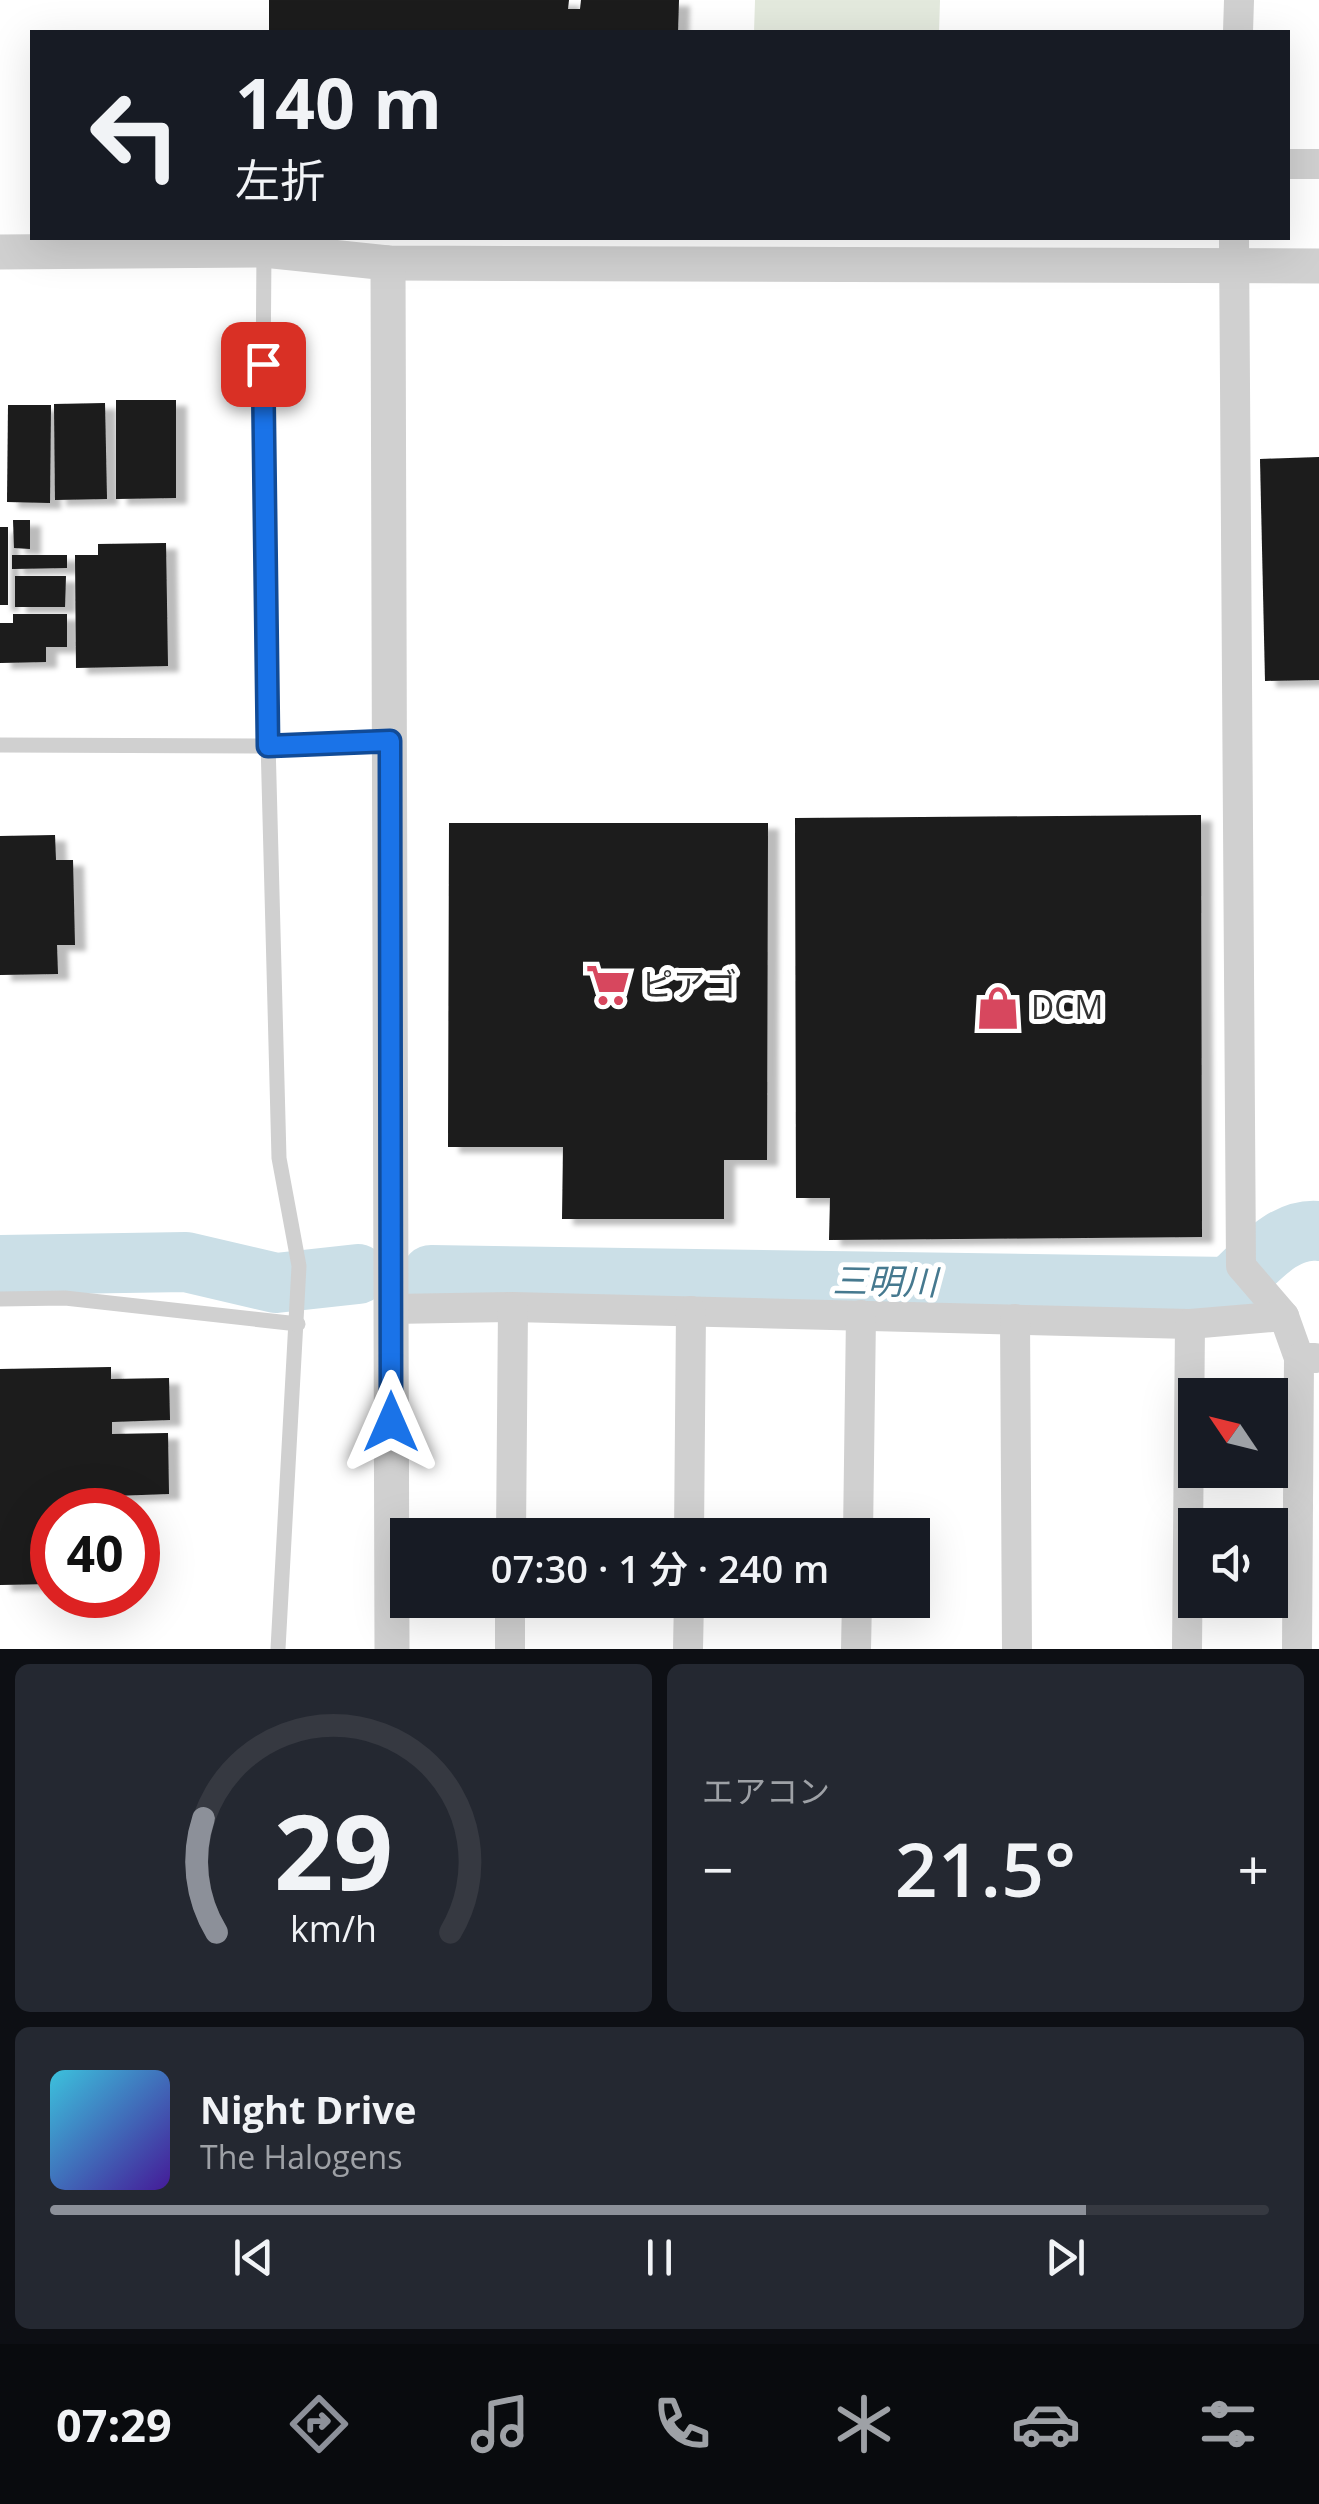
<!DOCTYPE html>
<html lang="ja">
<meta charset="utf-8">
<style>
:root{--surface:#171b24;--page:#242831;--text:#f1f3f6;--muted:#9ea1a6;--line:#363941;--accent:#8c9099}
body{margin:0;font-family:"Open Sans","Noto Sans JP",sans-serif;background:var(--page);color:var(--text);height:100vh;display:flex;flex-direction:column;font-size:38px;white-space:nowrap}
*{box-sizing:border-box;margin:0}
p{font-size:32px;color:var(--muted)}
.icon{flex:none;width:55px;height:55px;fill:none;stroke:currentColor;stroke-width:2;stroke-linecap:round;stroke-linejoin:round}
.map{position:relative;height:1649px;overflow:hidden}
.drawer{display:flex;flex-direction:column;gap:15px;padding:15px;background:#0d0f14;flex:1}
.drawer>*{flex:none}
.guide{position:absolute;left:30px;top:30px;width:1260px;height:210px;border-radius:0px;box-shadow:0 10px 40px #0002;background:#171b24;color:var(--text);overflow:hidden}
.needle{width:65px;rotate:305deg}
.tools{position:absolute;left:1178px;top:1378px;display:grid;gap:20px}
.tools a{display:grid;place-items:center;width:110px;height:110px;border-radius:0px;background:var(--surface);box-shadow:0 10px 40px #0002;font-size:50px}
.speed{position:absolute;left:30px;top:1488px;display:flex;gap:20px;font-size:50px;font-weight:700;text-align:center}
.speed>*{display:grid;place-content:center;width:130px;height:130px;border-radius:50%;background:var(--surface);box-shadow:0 10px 40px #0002;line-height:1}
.speed .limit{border:15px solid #d22;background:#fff;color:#111}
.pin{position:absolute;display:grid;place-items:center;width:85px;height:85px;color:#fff;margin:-42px;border-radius:20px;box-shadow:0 5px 15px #0006}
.me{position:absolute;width:110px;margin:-55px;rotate:0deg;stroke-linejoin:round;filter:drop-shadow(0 0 8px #0008)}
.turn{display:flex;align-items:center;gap:35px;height:210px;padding:0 40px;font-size:45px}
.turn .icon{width:130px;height:130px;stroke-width:2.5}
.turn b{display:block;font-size:70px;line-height:85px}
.big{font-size:75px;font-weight:600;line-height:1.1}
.drawer .card{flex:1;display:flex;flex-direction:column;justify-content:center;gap:15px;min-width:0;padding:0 35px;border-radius:15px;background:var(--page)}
.drawer .dial{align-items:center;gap:0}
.dial svg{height:260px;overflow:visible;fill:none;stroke:var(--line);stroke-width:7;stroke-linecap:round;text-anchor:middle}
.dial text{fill:var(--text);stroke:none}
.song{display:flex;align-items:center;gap:30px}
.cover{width:120px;height:120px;border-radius:15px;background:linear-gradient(135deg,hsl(190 70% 55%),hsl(260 70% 35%))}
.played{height:10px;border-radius:5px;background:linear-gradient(90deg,var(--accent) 85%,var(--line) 85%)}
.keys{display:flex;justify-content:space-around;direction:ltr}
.heat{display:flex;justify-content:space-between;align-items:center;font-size:55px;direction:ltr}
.drawer .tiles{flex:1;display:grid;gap:15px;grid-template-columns:1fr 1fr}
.card:last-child{grid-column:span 2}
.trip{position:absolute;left:390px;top:1518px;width:540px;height:100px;border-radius:0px;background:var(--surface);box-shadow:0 10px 40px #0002;font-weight:600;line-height:100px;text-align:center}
.menu{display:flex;height:160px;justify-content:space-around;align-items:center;background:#090b0e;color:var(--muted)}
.menu .icon{width:70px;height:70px}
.menu .active{color:var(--accent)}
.menu b{font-size:45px;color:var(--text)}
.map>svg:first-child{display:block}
.green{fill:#e3e9dd}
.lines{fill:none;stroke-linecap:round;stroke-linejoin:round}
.river{stroke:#cbdfe7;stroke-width:60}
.building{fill:#1a1a1a;filter:url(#shadow)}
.service{stroke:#d0d0d0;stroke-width:15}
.minor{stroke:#d0d0d0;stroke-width:30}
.tertiary{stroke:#d0d0d0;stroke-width:35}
.route-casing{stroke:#114b97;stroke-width:25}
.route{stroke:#1a73e8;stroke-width:18}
.labels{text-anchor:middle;stroke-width:10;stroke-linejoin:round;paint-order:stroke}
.poi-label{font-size:32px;fill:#333;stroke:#fff;text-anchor:start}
.water-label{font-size:35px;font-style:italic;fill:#46798f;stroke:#fff}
</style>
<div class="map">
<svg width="1319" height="1649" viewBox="0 0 1319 1649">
<defs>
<filter id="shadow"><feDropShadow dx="11" dy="6" stdDeviation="2.5" flood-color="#0004"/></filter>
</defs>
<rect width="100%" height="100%" fill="#fff"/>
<polygon class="green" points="755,0 940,0 939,32 754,32"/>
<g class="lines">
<g class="river">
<polyline points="0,1265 186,1262 276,1283 358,1274"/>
<path d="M431 1275 1229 1287C1255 1264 1282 1227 1319 1231"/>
</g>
</g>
<g class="building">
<polygon points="269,0 569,0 568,9 580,9 581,0 679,0 678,32 269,32"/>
<polygon points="116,400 176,400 176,498 116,499"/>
<polygon points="105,403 107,499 55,500 54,404"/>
<polygon points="8,405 51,405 50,503 7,502"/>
<polygon points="1319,457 1319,680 1265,681 1260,459"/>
<polygon points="13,520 30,520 30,549 14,548"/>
<rect x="0" y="527" width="8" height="78"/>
<polygon points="166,543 168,666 76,668 75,555 98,555 98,544"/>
<polygon points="12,555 67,555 67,568 12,569"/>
<polygon points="15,576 66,576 65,607 15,607"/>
<polygon points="13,614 67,614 67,647 46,647 46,662 0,663 0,623 13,623"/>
<polygon points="1201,815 1202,1237 829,1240 830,1198 796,1198 795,818"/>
<polygon points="449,823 768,823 767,1160 724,1160 724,1219 562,1219 563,1147 448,1147"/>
<polygon points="55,835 56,860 73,860 75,945 57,945 58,974 0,975 0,836"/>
<polygon points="111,1367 111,1379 169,1378 170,1420 112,1422 112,1434 168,1433 169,1494 113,1496 113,1510 52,1510 52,1584 0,1585 0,1369"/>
</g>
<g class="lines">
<g class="service">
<polyline points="264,250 262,515 279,1158 299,1266 278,1649"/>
<polyline points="0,745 268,746 390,741"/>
<polyline points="0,1299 65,1298 298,1324"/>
</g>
<g class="minor">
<polyline points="1238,32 1239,0"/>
<polyline points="1288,164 1319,164"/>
<polyline points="1234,238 1241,1266 1284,1316"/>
<polyline points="391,1309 513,1307 1190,1324 1284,1316 1299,1358"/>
<polyline points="1015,1319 1017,1649"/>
<polyline points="511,1535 513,1307"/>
<polyline points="689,1535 691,1311"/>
<polyline points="858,1535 861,1315"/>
<polyline points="510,1649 510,1600"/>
<polyline points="688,1649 689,1600"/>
<polyline points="856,1649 857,1600"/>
<polyline points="1187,1649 1190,1324"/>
<polyline points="1297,1649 1299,1358 1315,1358"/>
</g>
<g class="tertiary">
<polyline points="0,252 264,250 388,263 1319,266"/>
<polyline points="388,263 392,1649"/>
</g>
</g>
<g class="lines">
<g class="route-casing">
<polyline id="route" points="263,364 268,746 390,741 391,1422"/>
</g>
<use href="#route" class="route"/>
</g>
<defs>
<g id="supermarket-bare" transform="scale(3.45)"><path d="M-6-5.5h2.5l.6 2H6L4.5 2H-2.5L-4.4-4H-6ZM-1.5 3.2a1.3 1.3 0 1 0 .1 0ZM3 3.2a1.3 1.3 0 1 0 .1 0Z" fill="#d7475e" stroke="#fff" stroke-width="2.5" paint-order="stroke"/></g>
<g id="shop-bare" transform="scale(3.45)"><path d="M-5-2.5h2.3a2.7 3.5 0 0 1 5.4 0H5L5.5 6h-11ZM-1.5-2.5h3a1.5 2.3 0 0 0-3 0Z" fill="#d7475e" stroke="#fff" stroke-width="2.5" paint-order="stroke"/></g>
</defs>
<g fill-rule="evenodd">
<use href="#supermarket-bare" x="608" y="985"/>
<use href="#shop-bare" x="998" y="1008"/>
</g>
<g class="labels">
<g class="poi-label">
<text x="641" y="996">ピアゴ</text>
<text x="1031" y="1019">DCM</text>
</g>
<g class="water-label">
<text transform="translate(885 1282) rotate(1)" y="12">三明川</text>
</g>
</g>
</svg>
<div class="tools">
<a><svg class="needle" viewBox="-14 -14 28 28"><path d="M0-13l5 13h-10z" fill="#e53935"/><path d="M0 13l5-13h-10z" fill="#9ea1a6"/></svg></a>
<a><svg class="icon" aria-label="sound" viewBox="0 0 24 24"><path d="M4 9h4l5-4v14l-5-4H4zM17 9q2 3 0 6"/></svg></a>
</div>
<div class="speed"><div class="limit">40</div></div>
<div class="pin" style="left:263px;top:364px;background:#d93025"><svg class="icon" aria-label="arrive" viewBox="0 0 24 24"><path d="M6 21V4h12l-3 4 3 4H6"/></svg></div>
<svg class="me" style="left:391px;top:1422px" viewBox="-20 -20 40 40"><path d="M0-17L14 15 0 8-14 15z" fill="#1a73e8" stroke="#fff" stroke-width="4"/></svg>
<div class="trip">07:30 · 1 分 · 240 m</div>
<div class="guide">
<div class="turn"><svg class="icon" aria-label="left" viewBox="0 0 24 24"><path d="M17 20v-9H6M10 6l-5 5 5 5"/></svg><div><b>140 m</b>左折</div></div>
</div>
</div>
<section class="drawer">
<div class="tiles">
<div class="card dial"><svg viewBox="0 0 100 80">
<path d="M14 69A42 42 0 1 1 86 69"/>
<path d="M14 69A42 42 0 0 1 10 34" stroke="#8c9099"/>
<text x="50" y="56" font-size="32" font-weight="700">29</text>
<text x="50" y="72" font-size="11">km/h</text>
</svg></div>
<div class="card"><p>エアコン</p>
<div class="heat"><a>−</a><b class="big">21.5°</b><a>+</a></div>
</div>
<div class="card">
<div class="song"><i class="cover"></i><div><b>Night Drive</b><p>The Halogens</p></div></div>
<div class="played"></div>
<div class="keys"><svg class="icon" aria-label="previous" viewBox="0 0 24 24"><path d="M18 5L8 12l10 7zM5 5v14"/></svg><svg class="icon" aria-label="pause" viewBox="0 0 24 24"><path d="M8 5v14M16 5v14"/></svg><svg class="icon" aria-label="next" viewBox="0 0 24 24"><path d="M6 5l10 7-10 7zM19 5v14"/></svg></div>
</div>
</div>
</section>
<nav class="menu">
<b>07:29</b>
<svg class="icon active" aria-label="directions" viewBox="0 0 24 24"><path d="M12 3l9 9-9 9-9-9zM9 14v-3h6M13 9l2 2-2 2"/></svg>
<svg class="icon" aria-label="music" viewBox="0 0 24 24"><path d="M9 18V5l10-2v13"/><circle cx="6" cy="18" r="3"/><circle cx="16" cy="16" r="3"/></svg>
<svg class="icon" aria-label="phone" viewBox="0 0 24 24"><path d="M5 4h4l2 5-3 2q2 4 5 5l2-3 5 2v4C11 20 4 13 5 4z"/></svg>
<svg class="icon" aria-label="climate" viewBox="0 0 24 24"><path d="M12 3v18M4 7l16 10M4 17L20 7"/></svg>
<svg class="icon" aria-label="car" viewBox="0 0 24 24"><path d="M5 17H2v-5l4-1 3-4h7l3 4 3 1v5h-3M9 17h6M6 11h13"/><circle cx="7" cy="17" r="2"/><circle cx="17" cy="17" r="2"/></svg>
<svg class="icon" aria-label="filters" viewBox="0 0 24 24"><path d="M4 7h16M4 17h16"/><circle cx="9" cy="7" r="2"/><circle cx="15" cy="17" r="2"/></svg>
</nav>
